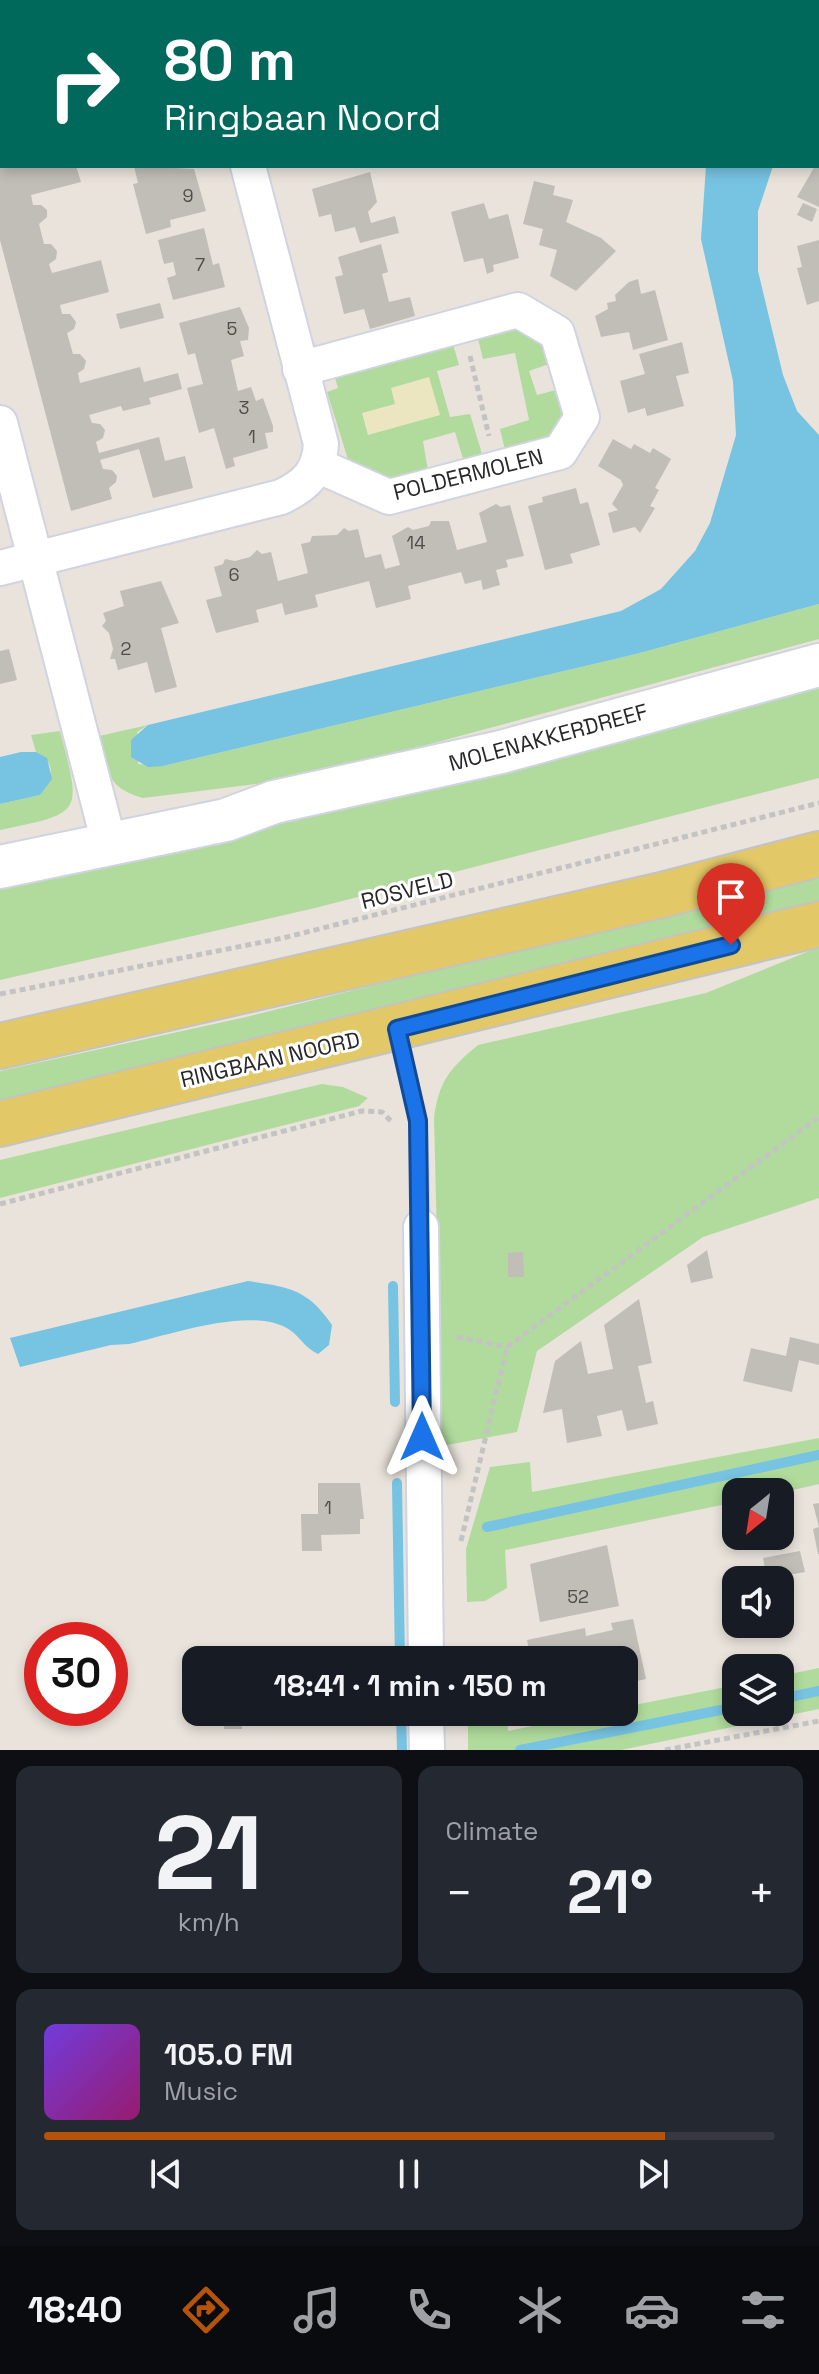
<!DOCTYPE html>
<meta charset="utf-8">
<style>
:root{--surface:#171b24;--page:#242831;--text:#f1f3f6;--muted:#9ea1a6;--line:#363941;--accent:#b45309}
body{margin:0;font-family:"Space Grotesk",sans-serif;background:var(--page);color:var(--text);height:100vh;display:flex;flex-direction:column;font-size:30px;white-space:nowrap}
*{box-sizing:border-box;margin:0}
p{font-size:26px;color:var(--muted)}
.icon{flex:none;width:44px;height:44px;fill:none;stroke:currentColor;stroke-width:2;stroke-linecap:round;stroke-linejoin:round}
.map{position:relative;height:1750px;overflow:hidden}
.panel{display:flex;flex-direction:column;gap:16px;padding:16px;background:#0d0f14;flex:1}
.panel>*{flex:none}
.banner{position:absolute;left:0px;top:0px;width:820px;height:168px;box-shadow:0 4px 12px #0003;background:#00695c;color:#fff;overflow:hidden}
.needle{width:52px;rotate:210deg}
.fabs{position:absolute;left:722px;top:1478px;display:grid;gap:16px}
.fabs a{display:grid;place-items:center;width:72px;height:72px;border-radius:16px;background:var(--surface);box-shadow:0 4px 12px #0003;font-size:40px}
.speed{position:absolute;left:24px;top:1622px;display:flex;gap:16px;font-size:40px;font-weight:700;text-align:center}
.speed>*{display:grid;place-content:center;width:104px;height:104px;border-radius:50%;background:var(--surface);box-shadow:0 4px 12px #0003;line-height:1}
.speed .limit{border:12px solid #d22;background:#fff;color:#111}
.pin{position:absolute;display:grid;place-items:center;width:68px;height:68px;color:#fff;margin:-82px -34px;border-radius:50% 50% 50% 0;rotate:-45deg;box-shadow:0 0 8px #0007}
.pin .icon{rotate:45deg}
.me{position:absolute;width:88px;margin:-44px;rotate:0deg;stroke-linejoin:round;filter:drop-shadow(0 0 6px #0008)}
.turn{display:flex;align-items:center;gap:28px;height:168px;padding:0 32px;font-size:36px}
.turn .icon{width:104px;height:104px;stroke-width:2.5}
.turn b{display:block;font-size:56px;line-height:68px}
.big{font-size:60px;font-weight:800;line-height:1.1}
.panel .widget{flex:1;display:flex;flex-direction:column;justify-content:center;gap:12px;min-width:0;padding:0 28px;border-radius:16px;background:var(--page)}
.panel .dial{align-items:center;gap:0}
.dial b{font-size:104px;line-height:1}
.song{display:flex;align-items:center;gap:24px}
.cover{width:96px;height:96px;border-radius:12px;background:linear-gradient(135deg,hsl(260 70% 55%),hsl(320 70% 35%))}
.played{height:8px;border-radius:4px;background:linear-gradient(90deg,var(--accent) 85%,var(--line) 85%)}
.keys{display:flex;justify-content:space-around;direction:ltr}
.heat{display:flex;justify-content:space-between;align-items:center;font-size:44px;direction:ltr}
.panel .tiles{flex:1;display:grid;gap:16px;grid-template-columns:1fr 1fr}
.widget:last-child{grid-column:span 2}
.trip{position:absolute;left:182px;top:1646px;width:456px;height:80px;border-radius:16px;background:var(--surface);box-shadow:0 4px 12px #0003;font-weight:800;line-height:80px;text-align:center}
.tab-bar{display:flex;height:128px;justify-content:space-around;align-items:center;background:#090b0e;color:var(--muted)}
.tab-bar .icon{width:56px;height:56px}
.tab-bar .current{color:var(--accent)}
.tab-bar b{font-size:36px;color:var(--text)}
.map>svg:first-child{display:block}
.green{fill:#b0db9c}
.sand{fill:#ece6c0}
.water{fill:#77c3e2}
.lines{fill:none;stroke-linecap:round;stroke-linejoin:round}
.stream{stroke:#77c3e2;stroke-width:10}
.building{fill:#c1bdb7}
.service-casing{stroke:#d0d3e0;stroke-width:20}
.minor-casing{stroke:#d0d3e0;stroke-width:38}
.tertiary-casing{stroke:#d0d3e0;stroke-width:46}
.primary-casing{stroke:#c3c3c3;stroke-width:48}
.path{stroke:#c3c3c3;stroke-width:5;stroke-dasharray:6 4;stroke-linecap:butt}
.service{stroke:#fff;stroke-width:16}
.minor{stroke:#fff;stroke-width:34}
.tertiary{stroke:#fff;stroke-width:42}
.primary{stroke:#e2c867;stroke-width:44}
.route-casing{stroke:#114b97;stroke-width:20}
.route{stroke:#1a73e8;stroke-width:14}
.labels{text-anchor:middle;stroke-width:6;stroke-linejoin:round;paint-order:stroke}
.number-label{font-size:18px;fill:#4e4d4c}
.street-label{font-size:22px;fill:#282828;stroke:#fff}
</style>
<div class="map">
<svg width="819" height="1750" viewBox="0 0 819 1750">
<rect width="100%" height="100%" fill="#e9e3db"/>
<g class="green">
<polygon points="522,323 545,337 552,363 529,371 537,395 560,389 567,414 554,441 506,454 500,429 529,420 515,353 483,359 477,335"/>
<polygon points="453,344 459,365 437,371 450,417 470,414 483,457 464,462 455,432 423,441 428,471 389,480 351,469 327,392 338,388 333,371"/>
<path d="M819 604V639L304 778 143 798C105 787 108 771 99 736L148 725 137 732 138 764 163 766 636 654Z"/>
<polygon points="819,688 819,778 315,908 0,980 0,880 547,756"/>
<path d="M60 731C81 813 85 813 0 830V804L40 795C52 778 58 764 36 752L31 735Z"/>
<polygon points="819,874 819,906 0,1105 0,1071 246,1017"/>
<path d="M819 947V1198L703 1237 537 1351 517 1432 442 1446 434 1118C439 1081 450 1068 478 1045L706 993Z"/>
<polygon points="322,1084 343,1087 368,1098 359,1106 328,1114 0,1198 0,1160"/>
<polygon points="819,1438 819,1484 780,1493 736,1492 736,1502 505,1550 507,1588 485,1601 467,1602 466,1549 490,1467 530,1462 532,1492"/>
<polygon points="819,1668 819,1709 621,1750 468,1750 468,1712 507,1712 508,1731 601,1712 624,1712 624,1707 736,1685 736,1712 780,1712 780,1676"/>
</g>
<polygon class="sand" points="429,377 440,415 368,435 362,413 395,404 391,388"/>
<g class="water">
<polygon points="706,166 773,166 758,211 758,271 783,375 797,411 819,435 819,604 636,654 163,766 148,767 131,757 131,740 148,725 621,611 661,589 695,551 710,523 736,435 733,381 701,239"/>
<polygon points="21,752 36,752 47,758 52,779 40,795 0,804 0,757"/>
<path d="M248 1281C289 1287 308 1289 332 1325L329 1345 318 1354C305 1348 301 1338 290 1330 253 1305 170 1335 129 1344L111 1345 20 1367 10 1338Z"/>
</g>
<g class="lines">
<g class="stream">
<polyline points="393,1286 395,1402"/>
<polyline points="397,1483 400,1660"/>
<polyline points="487,1527 819,1455"/>
<polyline points="780,1699 819,1691"/>
<polyline points="401,1712 402,1750"/>
<polyline points="520,1750 736,1707"/>
</g>
</g>
<g class="building">
<polygon points="0,166 76,166 81,182 31,195 33,205 41,205 47,210 47,217 39,224 44,244 51,244 57,251 56,259 49,264 52,273 101,260 109,292 60,305 62,314 70,314 76,322 74,329 67,333 73,354 80,354 86,361 84,369 78,373 80,383 140,367 144,382 178,373 182,389 149,398 151,404 123,411 121,406 89,415 92,423 100,424 105,430 103,438 96,442 99,453 159,437 165,461 185,456 193,488 153,498 139,449 100,460 103,469 112,470 117,476 116,482 109,488 112,499 71,511 0,240"/>
<polygon points="134,166 194,169 206,211 170,220 171,227 146,234 133,184 138,183"/>
<polygon points="815,166 819,166 819,207 797,197"/>
<polygon points="370,172 377,202 368,212 371,223 395,216 399,233 360,243 355,227 335,232 331,214 319,217 312,189"/>
<polygon points="534,181 555,186 553,195 573,200 566,222 601,238 616,251 576,291 550,276 557,250 539,245 543,229 523,224"/>
<polygon points="484,203 489,219 508,214 519,258 493,265 494,271 487,274 483,258 464,262 451,212"/>
<polygon points="803,203 817,209 812,222 797,215"/>
<polygon points="204,228 213,265 219,263 225,287 173,300 167,278 176,275 173,262 164,264 158,240"/>
<polygon points="819,240 819,301 807,305 797,268 802,267 797,246"/>
<polygon points="381,244 388,272 382,274 389,302 410,297 415,316 370,329 364,309 344,314 335,277 343,275 338,257"/>
<polygon points="638,279 641,294 655,290 668,340 633,350 629,332 601,337 595,316 608,309 607,303 616,301 615,295 629,282"/>
<polygon points="160,303 164,318 120,329 116,314"/>
<polygon points="240,307 249,328 248,340 240,341 244,356 231,360 238,391 251,387 256,401 263,398 273,426 273,432 265,433 268,448 233,458 235,466 226,469 214,428 199,433 187,388 203,384 195,353 188,355 179,323"/>
<polygon points="682,342 689,373 676,376 684,406 647,416 645,408 628,413 620,381 645,374 639,354"/>
<polygon points="613,439 631,449 634,444 650,453 653,448 671,459 655,488 659,490 650,506 655,508 640,533 635,527 613,533 608,513 618,510 612,504 623,485 621,480 598,466"/>
<polygon points="576,488 580,504 588,502 600,545 570,554 573,563 545,570 528,506 543,502 542,497"/>
<polygon points="496,504 501,507 510,505 524,556 506,560 508,567 496,570 500,585 483,590 481,580 465,584 461,572 408,586 411,599 376,608 369,581 315,595 318,607 285,615 282,603 256,610 259,622 216,633 206,600 222,596 214,567 223,564 225,559 235,561 250,557 257,550 262,554 271,552 278,581 308,573 301,544 310,542 312,536 337,535 344,528 349,531 358,529 365,558 381,554 385,569 400,565 392,536 408,527 413,530 429,526 431,521 449,521 457,550 487,542 479,513"/>
<polygon points="161,581 179,623 161,628 177,687 155,693 147,662 118,670 115,659 110,659 113,649 109,633 102,626 106,621 103,613 124,606 120,591"/>
<polygon points="9,649 17,680 0,684 0,651"/>
<polygon points="707,1250 713,1278 691,1283 687,1265"/>
<polygon points="523,1252 524,1277 508,1277 508,1253"/>
<polygon points="639,1299 652,1363 638,1366 646,1403 653,1401 658,1424 627,1431 622,1410 597,1416 602,1436 567,1443 562,1409 543,1413 555,1361 581,1341 588,1374 613,1369 604,1325"/>
<polygon points="790,1337 819,1344 819,1365 799,1360 792,1392 743,1381 751,1348 786,1356"/>
<polygon points="318,1483 360,1483 364,1519 360,1519 360,1534 321,1535 322,1551 302,1551 301,1514 318,1514"/>
<polygon points="819,1503 819,1554 818,1554 813,1529 819,1527 813,1504"/>
<polygon points="607,1545 619,1606 540,1622 530,1564"/>
<polygon points="800,1551 805,1572 767,1579 763,1558"/>
<polygon points="633,1619 646,1679 624,1684 624,1660 531,1660 527,1640 585,1628 586,1636 613,1630 611,1623"/>
<rect x="224" y="1712" width="18" height="17"/>
</g>
<g class="lines">
<g class="service-casing">
<polyline id="service" points="397,1029 418,1121 421,1227"/>
</g>
<g class="minor-casing">
<g id="minor">
<polyline points="206,0 206,2"/>
<polyline points="300,369 518,310 557,333 582,417 560,452 389,497 319,466"/>
<polyline points="0,423 109,843"/>
<path d="M0 568 281 497C306 485 319 473 321 444L248 166"/>
<polyline points="421,1227 426,1660"/>
<polyline points="426,1712 427,1750"/>
</g>
</g>
<g class="tertiary-casing">
<polyline id="tertiary" points="0,867 226,820 274,802 501,752 819,665"/>
</g>
<g class="primary-casing">
<g id="primary">
<polyline points="0,1046 662,895 819,854"/>
<polyline points="0,1124 819,924"/>
</g>
</g>
<g class="path">
<polyline points="470,356 489,436"/>
<polyline points="0,994 283,938 819,803"/>
<polyline points="0,1204 362,1111 382,1112 391,1121"/>
<polyline points="457,1337 507,1347"/>
<polyline points="461,1541 507,1347 819,1117"/>
<polyline points="665,1750 819,1721"/>
</g>
<use href="#service" class="service"/>
<use href="#minor" class="minor"/>
<use href="#tertiary" class="tertiary"/>
<use href="#primary" class="primary"/>
</g>
<g class="lines">
<g class="route-casing">
<polyline id="route" points="422,1437 418,1121 397,1029 731,945"/>
</g>
<use href="#route" class="route"/>
</g>
<g class="labels">
<g class="number-label">
<text x="188" y="202">9</text>
<text x="200" y="271">7</text>
<text x="232" y="335">5</text>
<text x="244" y="414">3</text>
<text x="252" y="443">1</text>
<text x="416" y="549">14</text>
<text x="234" y="581">6</text>
<text x="126" y="655">2</text>
<text x="328" y="1514">1</text>
<text x="578" y="1603">52</text>
</g>
<g class="street-label">
<text transform="translate(468 474) rotate(-14)" y="8">POLDERMOLEN</text>
<text transform="translate(548 737) rotate(-15)" y="8">MOLENAKKERDREEF</text>
<text transform="translate(407 890) rotate(-14)" y="8">ROSVELD</text>
<text transform="translate(270 1059) rotate(-13)" y="8">RINGBAAN NOORD</text>
</g>
</g>
</svg>
<div class="fabs">
<a><svg class="needle" viewBox="-14 -14 28 28"><path d="M0-13l5 13h-10z" fill="#e53935"/><path d="M0 13l5-13h-10z" fill="#9ea1a6"/></svg></a>
<a><svg class="icon" aria-label="sound" viewBox="0 0 24 24"><path d="M4 9h4l5-4v14l-5-4H4zM17 9q2 3 0 6"/></svg></a>
<a><svg class="icon" aria-label="layers" viewBox="0 0 24 24"><path d="M12 4l9 5-9 5-9-5zM3 14l9 5 9-5"/></svg></a>
</div>
<div class="speed"><div class="limit">30</div></div>
<div class="pin" style="left:731px;top:945px;background:#d93025"><svg class="icon" aria-label="arrive" viewBox="0 0 24 24"><path d="M6 21V4h12l-3 4 3 4H6"/></svg></div>
<svg class="me" style="left:422px;top:1437px" viewBox="-20 -20 40 40"><path d="M0-17L14 15 0 8-14 15z" fill="#1a73e8" stroke="#fff" stroke-width="4"/></svg>
<div class="trip">18:41 · 1 min · 150 m</div>
<div class="banner">
<div class="turn"><svg class="icon" aria-label="right" viewBox="0 0 24 24"><path d="M7 20v-9h11M14 6l5 5-5 5"/></svg><div><b>80 m</b>Ringbaan Noord</div></div>
</div>
</div>
<section class="panel">
<div class="tiles">
<div class="widget dial"><b>21</b><p>km/h</p></div>
<div class="widget"><p>Climate</p>
<div class="heat"><a>−</a><b class="big">21°</b><a>+</a></div>
</div>
<div class="widget">
<div class="song"><i class="cover"></i><div><b>105.0 FM</b><p>Music</p></div></div>
<div class="played"></div>
<div class="keys"><svg class="icon" aria-label="previous" viewBox="0 0 24 24"><path d="M18 5L8 12l10 7zM5 5v14"/></svg><svg class="icon" aria-label="pause" viewBox="0 0 24 24"><path d="M8 5v14M16 5v14"/></svg><svg class="icon" aria-label="next" viewBox="0 0 24 24"><path d="M6 5l10 7-10 7zM19 5v14"/></svg></div>
</div>
</div>
</section>
<nav class="tab-bar">
<b>18:40</b>
<svg class="icon current" aria-label="directions" viewBox="0 0 24 24"><path d="M12 3l9 9-9 9-9-9zM9 14v-3h6M13 9l2 2-2 2"/></svg>
<svg class="icon" aria-label="music" viewBox="0 0 24 24"><path d="M9 18V5l10-2v13"/><circle cx="6" cy="18" r="3"/><circle cx="16" cy="16" r="3"/></svg>
<svg class="icon" aria-label="phone" viewBox="0 0 24 24"><path d="M5 4h4l2 5-3 2q2 4 5 5l2-3 5 2v4C11 20 4 13 5 4z"/></svg>
<svg class="icon" aria-label="climate" viewBox="0 0 24 24"><path d="M12 3v18M4 7l16 10M4 17L20 7"/></svg>
<svg class="icon" aria-label="car" viewBox="0 0 24 24"><path d="M5 17H2v-5l4-1 3-4h7l3 4 3 1v5h-3M9 17h6M6 11h13"/><circle cx="7" cy="17" r="2"/><circle cx="17" cy="17" r="2"/></svg>
<svg class="icon" aria-label="filters" viewBox="0 0 24 24"><path d="M4 7h16M4 17h16"/><circle cx="9" cy="7" r="2"/><circle cx="15" cy="17" r="2"/></svg>
</nav>
